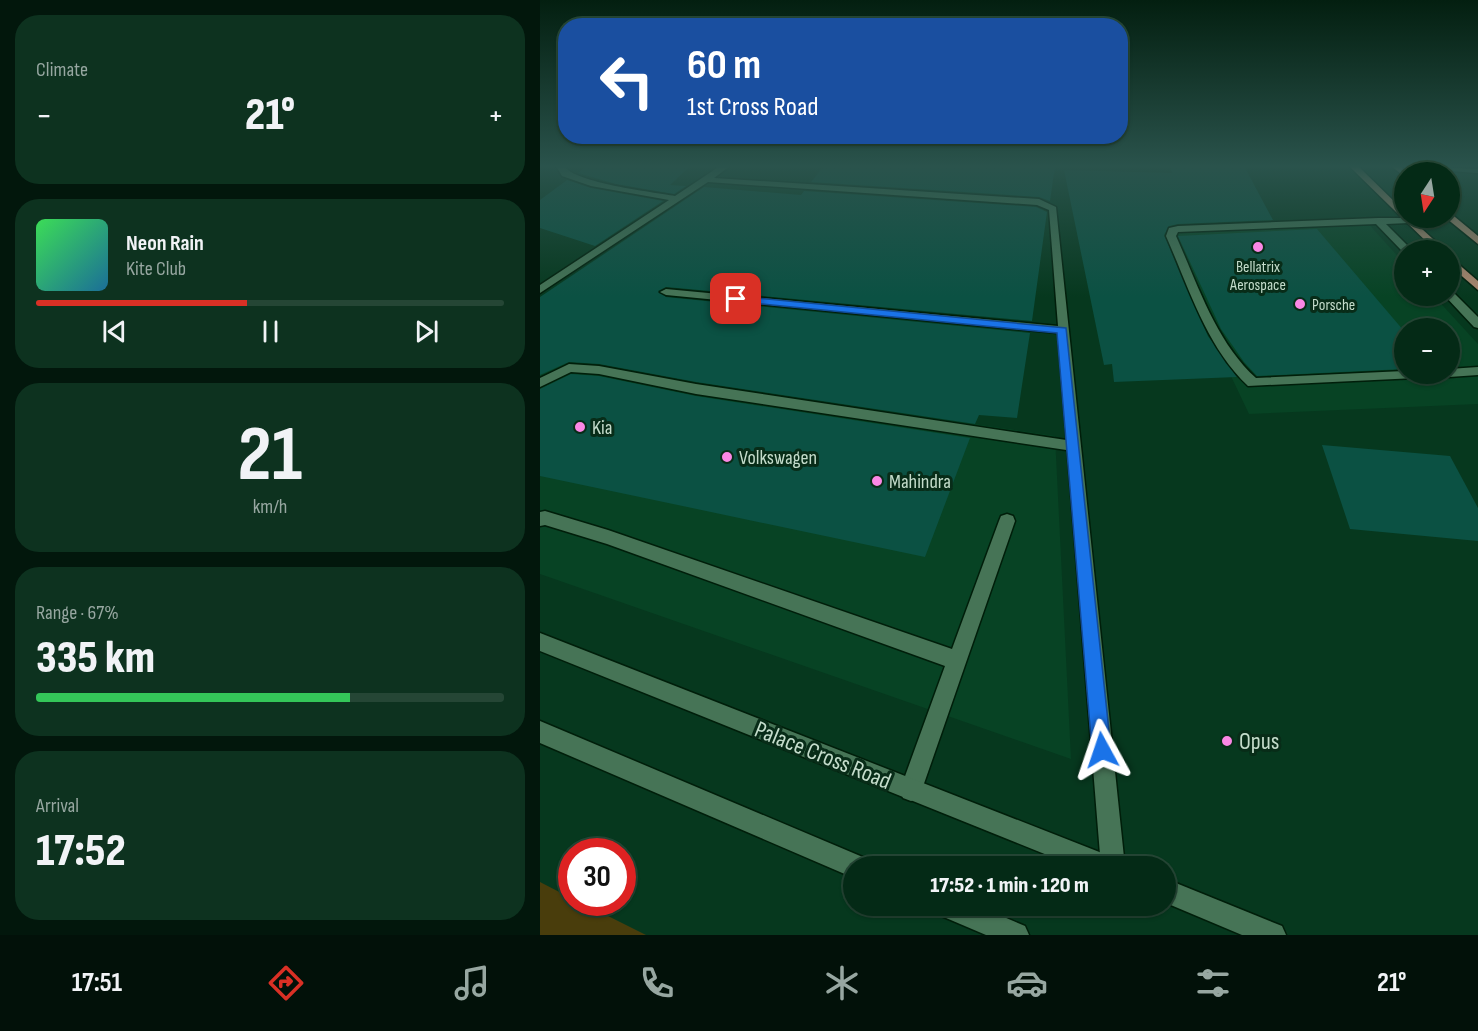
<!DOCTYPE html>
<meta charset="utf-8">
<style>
:root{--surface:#042a16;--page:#0d321f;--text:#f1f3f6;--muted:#97a7a1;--line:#254635;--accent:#d93025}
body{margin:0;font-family:"Sofia Sans Condensed",sans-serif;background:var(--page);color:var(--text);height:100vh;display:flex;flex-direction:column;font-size:22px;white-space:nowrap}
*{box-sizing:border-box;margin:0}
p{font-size:20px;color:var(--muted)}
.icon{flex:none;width:33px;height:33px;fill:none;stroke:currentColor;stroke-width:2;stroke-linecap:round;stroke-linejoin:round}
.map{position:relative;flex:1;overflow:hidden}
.panel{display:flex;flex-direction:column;gap:15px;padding:15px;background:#02170c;width:540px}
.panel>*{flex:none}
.top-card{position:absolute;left:18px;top:18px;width:570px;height:126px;border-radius:24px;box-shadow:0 2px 4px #0004,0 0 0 2px var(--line);background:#1a4fa0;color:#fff;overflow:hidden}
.needle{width:39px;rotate:192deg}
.buttons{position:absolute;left:854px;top:162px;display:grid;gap:12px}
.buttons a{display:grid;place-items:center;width:66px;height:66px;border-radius:50%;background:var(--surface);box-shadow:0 2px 4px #0004,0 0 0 2px var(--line);font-size:30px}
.speed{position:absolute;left:18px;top:838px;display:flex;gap:12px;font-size:30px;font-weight:700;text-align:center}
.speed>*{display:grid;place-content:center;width:78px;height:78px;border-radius:50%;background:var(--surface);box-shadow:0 2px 4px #0004,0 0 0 2px var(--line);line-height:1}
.speed .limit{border:9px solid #d22;background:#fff;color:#111}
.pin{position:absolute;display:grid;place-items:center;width:51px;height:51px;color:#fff;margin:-26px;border-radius:12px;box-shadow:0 3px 9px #0006}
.me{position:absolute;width:66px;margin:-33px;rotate:355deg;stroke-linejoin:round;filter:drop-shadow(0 0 4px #0008)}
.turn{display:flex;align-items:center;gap:21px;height:126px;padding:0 30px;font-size:27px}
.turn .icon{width:78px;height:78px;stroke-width:2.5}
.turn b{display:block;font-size:42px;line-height:51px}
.big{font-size:45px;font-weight:800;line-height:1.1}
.panel .tile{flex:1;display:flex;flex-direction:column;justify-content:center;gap:9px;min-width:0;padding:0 21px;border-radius:24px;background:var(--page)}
.panel .dial{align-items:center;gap:0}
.dial b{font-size:78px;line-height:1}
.song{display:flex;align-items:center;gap:18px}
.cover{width:72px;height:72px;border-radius:9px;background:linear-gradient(135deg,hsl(130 70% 55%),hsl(200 70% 35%))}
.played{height:6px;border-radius:3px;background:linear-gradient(90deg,var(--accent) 45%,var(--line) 45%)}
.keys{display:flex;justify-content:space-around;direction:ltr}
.heat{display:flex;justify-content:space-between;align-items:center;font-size:33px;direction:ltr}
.charge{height:9px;border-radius:4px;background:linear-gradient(90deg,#34c759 67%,var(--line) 0)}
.trip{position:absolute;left:303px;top:856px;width:333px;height:60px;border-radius:30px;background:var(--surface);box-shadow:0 2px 4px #0004,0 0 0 2px var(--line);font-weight:800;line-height:60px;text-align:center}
.menu{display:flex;height:96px;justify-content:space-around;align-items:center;background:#021109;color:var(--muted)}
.menu .icon{width:42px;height:42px}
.menu .selected{color:var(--accent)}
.menu b{font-size:27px;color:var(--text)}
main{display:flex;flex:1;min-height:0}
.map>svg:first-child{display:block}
.built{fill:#074324;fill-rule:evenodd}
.green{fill:#493d0c}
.building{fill:#0b5143}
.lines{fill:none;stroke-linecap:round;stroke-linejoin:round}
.lane-casing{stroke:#001e0a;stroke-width:3}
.street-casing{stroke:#001e0a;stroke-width:3}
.secondary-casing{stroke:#001e0a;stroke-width:3}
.primary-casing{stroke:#001e0a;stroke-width:3}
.lane{fill:#467456;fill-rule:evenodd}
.street{fill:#467456;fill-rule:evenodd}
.secondary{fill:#467456;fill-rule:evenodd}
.primary{fill:#ac886f;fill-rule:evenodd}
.route{fill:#1a73e8;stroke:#114b97;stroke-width:1.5}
.poi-dot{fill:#fb87e5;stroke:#082c18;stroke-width:2}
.labels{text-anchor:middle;stroke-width:6;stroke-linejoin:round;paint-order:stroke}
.far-poi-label{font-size:16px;fill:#c4dccb;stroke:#082c18}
.poi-label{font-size:20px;fill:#c4dccb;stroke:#082c18;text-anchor:start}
.near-poi-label{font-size:24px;fill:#c4dccb;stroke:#082c18;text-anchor:start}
.near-street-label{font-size:24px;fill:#c4dccb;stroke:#082c18}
</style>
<main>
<section class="panel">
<div class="tile"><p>Climate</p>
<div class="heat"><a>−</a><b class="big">21°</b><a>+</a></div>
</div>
<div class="tile">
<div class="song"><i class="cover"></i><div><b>Neon Rain</b><p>Kite Club</p></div></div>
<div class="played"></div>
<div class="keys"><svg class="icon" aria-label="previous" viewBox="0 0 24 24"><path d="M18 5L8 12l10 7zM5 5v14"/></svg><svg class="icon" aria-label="pause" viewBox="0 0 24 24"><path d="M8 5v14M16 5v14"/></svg><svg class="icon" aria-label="next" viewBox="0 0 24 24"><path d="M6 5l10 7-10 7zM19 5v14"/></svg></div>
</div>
<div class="tile dial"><b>21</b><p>km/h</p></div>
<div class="tile"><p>Range · 67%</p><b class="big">335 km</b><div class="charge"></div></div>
<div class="tile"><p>Arrival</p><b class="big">17:52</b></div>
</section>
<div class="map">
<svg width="938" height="935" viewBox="0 0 938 935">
<rect width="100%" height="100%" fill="#06381e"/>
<g class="built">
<path d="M824 219 864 263V296H894L938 344V404L709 414 619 225ZM864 328H909V374H864Z"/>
<polygon points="18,363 515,436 531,759 0,574 0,375"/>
</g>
<polygon class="green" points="0,882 31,898 32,903 42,903 106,935 0,935"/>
<g class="building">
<polygon points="46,166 150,166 130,185 146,186 134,194 76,184 38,173"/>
<polygon points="284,166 515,166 510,201 499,197 271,182"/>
<polygon points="630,166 704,166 733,220 638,224 629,226 624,235 668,336 697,377 574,382 572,364 564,365 524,170 632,173"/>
<polygon points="27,180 51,188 123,201 55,246 0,228 0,200"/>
<polygon points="164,187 261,195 264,191 496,207 507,212 492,321 126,287 118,291 126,297 490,333 477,418 439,415 435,424 156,382 59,364 29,362 0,375 0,297"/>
<polygon points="777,229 864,331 864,369 717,376 704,362 681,329 638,236"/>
<polygon points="31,374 59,376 156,396 430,438 385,557 0,476 0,389"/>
<polygon points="782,445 910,456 938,508 938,541 810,529"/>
</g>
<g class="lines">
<g class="lane-casing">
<g id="lane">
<path d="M838 218H871V222L868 223 846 224 872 250 863 252 836 224 638 232 636 236C658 285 676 342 716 378L864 371V374H898L897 377 708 386C666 346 649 288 626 236L629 228 638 226Z"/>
<polygon points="909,291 913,292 938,317 938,328 934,327 905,296 909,296"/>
<polygon points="29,364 59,366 156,384 533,441 540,446 533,451 156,394 59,374 31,372 0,387 0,378"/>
<polygon points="938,367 938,375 909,377 903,374 909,374 909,369"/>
<polygon points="5,511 68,530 412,649 459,521 461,516 467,514 473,516 475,521 379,798 371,801 363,798 360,790 405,666 67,544 5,525 0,526 0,512"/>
</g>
</g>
<g class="street-casing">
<path id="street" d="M16 166H24C35 183 113 192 135 196L180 166H190L174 178 499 199 516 207 585 867H561L518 333 126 295 120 292 126 289 518 326 509 210 497 205 168 182 0 293V285L129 200 51 186 22 176Z"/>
</g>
<g class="secondary-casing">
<g id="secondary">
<polygon points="867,166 938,169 938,173 871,168"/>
<polygon points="0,633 567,855 576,858 579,867 537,867 0,651"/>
<polygon points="0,721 325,858 328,867 314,867 314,878 0,743"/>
<polygon points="626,879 742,926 746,935 702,935 626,903"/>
<polygon points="396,906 438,906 485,926 489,935 446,935 399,915"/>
</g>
</g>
<g class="primary-casing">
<g id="primary">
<polygon points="809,166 818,166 864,211 864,218 870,218 905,250 895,250"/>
<polygon points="851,166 860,166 867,172 864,172 864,176"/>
<polygon points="909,212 938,236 938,244 906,218 909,218"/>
<polygon points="909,256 938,281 938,290 909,265"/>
</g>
</g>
<use href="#lane" class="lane"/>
<use href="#street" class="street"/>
<use href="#secondary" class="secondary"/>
<use href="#primary" class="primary"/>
</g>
<linearGradient id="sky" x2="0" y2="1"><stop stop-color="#031f10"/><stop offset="0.56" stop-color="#2a534c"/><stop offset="1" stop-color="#2a534c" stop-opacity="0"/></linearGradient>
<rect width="938" height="297" fill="url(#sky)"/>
<polygon class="route" points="196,296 526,328 571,750 568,757 562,760 555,757 552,750 517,333 192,301 191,299"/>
<g class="poi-dot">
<circle cx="718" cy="247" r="6"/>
<circle cx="760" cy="304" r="6"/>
<circle cx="40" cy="427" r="6"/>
<circle cx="187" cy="457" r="6"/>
<circle cx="337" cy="481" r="6"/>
<circle cx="687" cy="741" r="6"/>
</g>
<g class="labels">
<g class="far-poi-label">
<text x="718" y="272">Bellatrix<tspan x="718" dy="18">Aerospace</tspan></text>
<text x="772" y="310" text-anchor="start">Porsche</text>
</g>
<g class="poi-label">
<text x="52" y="434">Kia</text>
<text x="199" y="464">Volkswagen</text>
<text x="349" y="488">Mahindra</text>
</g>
<g class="near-poi-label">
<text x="699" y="749">Opus</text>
</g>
<g class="near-street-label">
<text transform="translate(283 755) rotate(22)" y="8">Palace Cross Road</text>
</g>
</g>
</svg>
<div class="buttons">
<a><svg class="needle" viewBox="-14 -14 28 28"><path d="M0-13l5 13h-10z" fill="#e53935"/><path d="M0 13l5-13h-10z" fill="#97a7a1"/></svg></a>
<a>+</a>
<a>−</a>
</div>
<div class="speed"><div class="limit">30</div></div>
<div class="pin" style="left:196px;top:299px;background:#d93025"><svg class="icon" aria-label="arrive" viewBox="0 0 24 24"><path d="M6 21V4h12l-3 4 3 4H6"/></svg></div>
<svg class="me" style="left:562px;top:750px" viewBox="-20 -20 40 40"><path d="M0-17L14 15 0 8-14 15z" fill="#1a73e8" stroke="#fff" stroke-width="4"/></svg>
<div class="trip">17:52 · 1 min · 120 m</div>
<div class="top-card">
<div class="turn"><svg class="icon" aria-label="left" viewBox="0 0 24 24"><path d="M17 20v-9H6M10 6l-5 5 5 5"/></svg><div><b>60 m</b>1st Cross Road</div></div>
</div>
</div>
</main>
<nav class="menu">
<b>17:51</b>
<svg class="icon selected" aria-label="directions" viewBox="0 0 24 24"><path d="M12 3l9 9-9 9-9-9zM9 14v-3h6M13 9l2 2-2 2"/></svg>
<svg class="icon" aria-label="music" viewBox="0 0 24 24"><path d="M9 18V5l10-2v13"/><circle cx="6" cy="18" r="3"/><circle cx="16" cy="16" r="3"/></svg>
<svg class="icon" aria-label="phone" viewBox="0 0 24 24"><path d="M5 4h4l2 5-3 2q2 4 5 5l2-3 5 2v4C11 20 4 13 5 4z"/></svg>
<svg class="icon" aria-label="climate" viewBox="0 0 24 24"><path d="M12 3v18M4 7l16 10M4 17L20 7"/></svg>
<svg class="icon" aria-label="car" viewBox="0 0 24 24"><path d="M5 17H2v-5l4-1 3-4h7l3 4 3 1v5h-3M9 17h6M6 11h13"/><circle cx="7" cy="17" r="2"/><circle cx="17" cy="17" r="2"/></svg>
<svg class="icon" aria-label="filters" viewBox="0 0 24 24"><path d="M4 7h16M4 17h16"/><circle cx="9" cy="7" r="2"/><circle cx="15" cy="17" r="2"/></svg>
<b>21°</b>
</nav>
